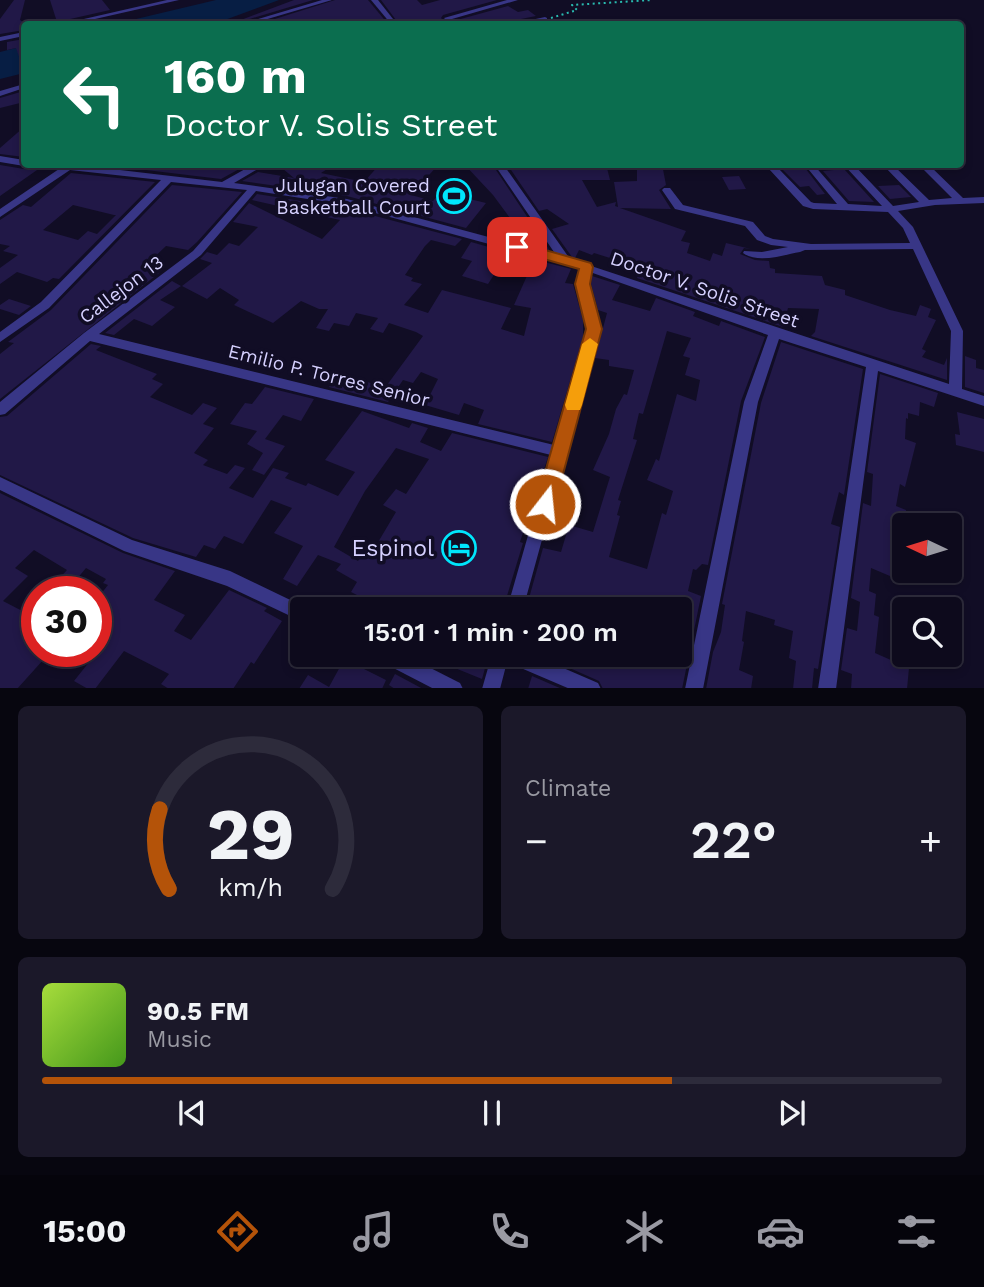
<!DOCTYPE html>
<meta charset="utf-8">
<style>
:root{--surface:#0d0a1c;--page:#1b1829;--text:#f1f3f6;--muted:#9a9aa3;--line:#2d2b3b;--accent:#b45309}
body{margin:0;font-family:"Work Sans",sans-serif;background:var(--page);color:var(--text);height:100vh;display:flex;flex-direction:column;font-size:26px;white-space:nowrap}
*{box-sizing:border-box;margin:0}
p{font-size:23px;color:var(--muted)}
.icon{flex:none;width:38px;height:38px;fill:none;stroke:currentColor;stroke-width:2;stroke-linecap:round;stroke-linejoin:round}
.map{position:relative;height:688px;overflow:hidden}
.panel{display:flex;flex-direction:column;gap:18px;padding:18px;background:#07060f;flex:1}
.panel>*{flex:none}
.banner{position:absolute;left:21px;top:21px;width:943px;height:147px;border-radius:7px;box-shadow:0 4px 10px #0003,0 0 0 2px var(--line);background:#0b6e4f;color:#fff;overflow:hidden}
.needle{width:46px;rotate:274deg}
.buttons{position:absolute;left:892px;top:513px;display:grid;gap:14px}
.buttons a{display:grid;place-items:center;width:70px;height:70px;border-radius:7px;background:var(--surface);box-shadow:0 4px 10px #0003,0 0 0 2px var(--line);font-size:35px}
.speed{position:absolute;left:21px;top:576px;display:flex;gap:14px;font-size:35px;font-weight:700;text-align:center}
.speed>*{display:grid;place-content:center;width:91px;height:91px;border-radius:50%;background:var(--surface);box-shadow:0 4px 10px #0003,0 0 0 2px var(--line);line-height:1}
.speed .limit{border:10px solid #d22;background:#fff;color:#111}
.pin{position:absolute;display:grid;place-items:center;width:60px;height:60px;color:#fff;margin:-30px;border-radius:14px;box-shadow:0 4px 10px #0006}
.me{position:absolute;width:77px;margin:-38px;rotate:16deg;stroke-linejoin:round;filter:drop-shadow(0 0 5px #0008)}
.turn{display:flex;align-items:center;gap:24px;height:147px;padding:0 28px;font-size:32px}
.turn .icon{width:91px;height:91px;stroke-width:2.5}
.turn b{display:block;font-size:49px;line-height:60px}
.big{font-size:52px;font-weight:600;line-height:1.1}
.panel .card{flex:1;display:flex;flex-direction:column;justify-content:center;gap:10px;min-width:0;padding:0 24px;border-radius:10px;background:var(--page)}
.panel .dial{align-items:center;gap:0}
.dial svg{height:182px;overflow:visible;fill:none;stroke:var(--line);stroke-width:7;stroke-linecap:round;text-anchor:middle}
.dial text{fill:var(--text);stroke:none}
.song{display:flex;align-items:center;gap:21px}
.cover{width:84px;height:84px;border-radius:10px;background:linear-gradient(135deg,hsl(80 70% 55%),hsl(100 70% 35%))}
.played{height:7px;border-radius:4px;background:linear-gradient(90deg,var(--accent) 70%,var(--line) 70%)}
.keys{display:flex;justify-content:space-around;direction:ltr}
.heat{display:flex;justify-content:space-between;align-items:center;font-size:38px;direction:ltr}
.panel .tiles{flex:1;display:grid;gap:18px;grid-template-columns:1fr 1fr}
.card:last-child{grid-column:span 2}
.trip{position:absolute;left:290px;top:597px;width:402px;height:70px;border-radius:7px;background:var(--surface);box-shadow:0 4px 10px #0003,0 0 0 2px var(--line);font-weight:600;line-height:70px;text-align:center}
.tabs{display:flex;height:112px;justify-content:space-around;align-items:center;background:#05040b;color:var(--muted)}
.tabs .icon{width:49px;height:49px}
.tabs .selected{color:var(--accent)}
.tabs b{font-size:32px;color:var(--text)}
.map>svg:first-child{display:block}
.water{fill:#071e44}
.building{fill:#211847;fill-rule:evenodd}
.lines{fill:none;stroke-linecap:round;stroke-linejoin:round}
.path{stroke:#29bbb0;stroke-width:2;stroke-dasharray:2 3.5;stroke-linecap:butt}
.minor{fill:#383686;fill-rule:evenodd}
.route{fill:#b45309;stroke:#753606;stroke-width:2}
.slow{fill:#f59e0b}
.labels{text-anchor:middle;stroke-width:7;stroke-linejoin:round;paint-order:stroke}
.poi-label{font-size:19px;fill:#d6d1ff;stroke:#110d25;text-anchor:end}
.street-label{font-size:19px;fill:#d6d1ff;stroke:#110d25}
.near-poi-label{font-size:23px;fill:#d6d1ff;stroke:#110d25;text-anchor:end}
</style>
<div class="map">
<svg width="984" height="689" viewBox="0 0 984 689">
<rect width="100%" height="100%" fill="#110d25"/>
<g class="water">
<polygon points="216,0 279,0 214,24 115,24"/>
<polygon points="24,46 24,73 0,79 0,52"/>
</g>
<g class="building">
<polygon points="14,0 25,0 20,20 24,23 24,30 0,34 0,19"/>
<polygon points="50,0 102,0 110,10 57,22"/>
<polygon points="294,0 313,0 233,24 233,23"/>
<polygon points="335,0 368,0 388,24 259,24"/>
<polygon points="381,0 417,0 422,5 440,0 497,0 443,15 441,18 447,24 399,24"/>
<polygon points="508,6 518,12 528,10 536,16 511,21 510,24 459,24 457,20"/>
<polygon points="24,39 24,67 23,68 16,48 7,50 7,42"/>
<polygon points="24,91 24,102 0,108 0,98"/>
<polygon points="24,127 24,157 0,154 0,148"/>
<polygon points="96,164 232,164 241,168 221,179"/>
<polygon points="277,164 335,164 321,173 364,182 380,164 439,164 411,195 433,201 441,192 486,203 466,228 347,196 242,181 258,172 294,178"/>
<polygon points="464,164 492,164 528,218 513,222 493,195"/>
<polygon points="507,164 606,164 610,180 582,180 597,207 616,202 615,206 618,207 614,182 637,181 637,164 662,164 666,185 659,190 671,209 620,208 686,231 681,241 690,243 687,253 710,261 713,253 722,256 726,243 751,249 744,248 740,254 755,260 769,261 770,268 775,269 775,273 822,276 825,285 845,290 845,295 890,310 916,316 920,305 931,309 928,317 936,320 922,349 926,351 922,357 944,365 947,358 947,380 811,336 815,332 819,309 788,308 783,327 637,278 642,268 594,253 592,255 579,250 575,258 572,257 552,229 569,224 547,209 539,211"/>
<polygon points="777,164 802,164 825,194 817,195 809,186 800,187"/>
<polygon points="0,165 24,169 37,170 0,196"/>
<polygon points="844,169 874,202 849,201 823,171"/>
<path d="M71 173 155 182 59 279 53 278 47 282 17 272 0 284V268L18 255 3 251 10 246 0 244V220L23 205 31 207ZM73 205 114 215H116L97 234 88 231 78 240 43 230Z"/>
<polygon points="739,176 746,189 729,190 722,177"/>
<polygon points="172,185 242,192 197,242 188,250 166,246 147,264 164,269 0,399 0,354 14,343 8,342 51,310"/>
<polygon points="899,185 911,197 890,199 878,186"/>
<polygon points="257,194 345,208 462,239 455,246 431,240 425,246 405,275 413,278 411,281 422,284 404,305 428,313 442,290 511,308 501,329 524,336 531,308 514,305 530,269 516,265 521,256 571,269 565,283 573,284 583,320 583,337 552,442 478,424 484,410 464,403 459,415 425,405 438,379 421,372 413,383 403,380 388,402 329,387 337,375 360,383 362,380 379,386 381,383 387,385 423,336 416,332 389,323 383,333 370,329 378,318 356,313 349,326 334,323 329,331 316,328 328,309 319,309 301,301 273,323 234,305 239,300 220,288 207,299 182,286 212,263 200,259 207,252 217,255 229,243 239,246 258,227 233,222 249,203 322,239 340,220 252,200"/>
<polygon points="499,227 543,240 550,251 493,235"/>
<polygon points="471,242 496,249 488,260 501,264 488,284 462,276 472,261 461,258"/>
<path d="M592 276 620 285 612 300 650 311 656 298 695 312 693 316 719 326 721 321 765 337 741 401 708 565 702 564 696 570 693 569 688 591 701 596 682 689H603L599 681 556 662 558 654H681V609H526L543 548 561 552 569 525 593 532 610 477 593 470 609 434 616 409 624 394 627 395 634 370 609 366V360L595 358 607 313 598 310 591 284ZM667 331 691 338 683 356 690 358 685 375 700 380 696 401 677 394 659 461 656 459 647 480 673 491 666 515 662 513 647 569 609 557 620 516 617 515 621 501 618 500 637 440 633 439 639 413 643 414Z"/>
<polygon points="172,281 181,286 160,300 175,307 152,326 134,319 114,335 105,333"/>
<polygon points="9,299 31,306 19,315 0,309 0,305"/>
<polygon points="781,342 863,369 844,495 839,492 831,524 840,527 818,669 814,668 812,689 793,689 796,661 789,658 793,631 774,625 775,620 746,611 742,641 744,642 739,670 753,676 751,689 706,689 713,652 721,632 725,605 722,604 761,403"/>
<path d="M91 344 101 346 96 350 157 374 152 379 163 384 150 397 192 415 203 403 217 408 203 424 214 428 194 453 208 460 203 465 227 474 235 465 245 468 229 488 253 498 273 468 289 473 285 478 306 486 308 483 338 496 355 472 325 460 362 411 409 428 412 423 428 428 420 442 441 451 452 433 548 457 520 542 523 543 503 609H350L359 596 351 592 357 582 336 570 341 564 318 555 297 586 283 579 303 546 274 533 292 508 271 500 243 544 224 536 215 549 204 545 196 557 133 538 0 475V417L7 416ZM396 448 429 459 406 494 396 489 383 505 396 512 374 549 368 546 358 561 334 547 365 491Z"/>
<polygon points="965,356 976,360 976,368 984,370 984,393 965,387"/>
<polygon points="880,374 938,393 934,407 920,402 919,416 908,413 908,419 906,418 905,439 916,443 905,487 900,484 896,506 906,510 905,541 897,579 871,568 869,591 876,594 874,615 879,617 875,653 909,668 907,689 851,689 852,674 841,670 847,628 857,631 860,602 851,598 863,503 871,506 873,474 867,472"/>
<polygon points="265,387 314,399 301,421 283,415 265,439 285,446 264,475 252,470 263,453 247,444 257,431 230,424 245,403 252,404"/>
<polygon points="957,412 984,419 984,452 956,445 955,434 960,435"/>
<polygon points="0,493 123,553 175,571 154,600 185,615 174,631 191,640 229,590 267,608 264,611 282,621 254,664 251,662 233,689 169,689 161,684 169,674 124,651 95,689 88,689 74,681 105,642 96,637 96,600 108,585 103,583 106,579 86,568 66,592 47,592 67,570 34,550 15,568 28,576 3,601 30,615 37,608 37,651 47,651 42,657 44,659 17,689 0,689"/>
<polygon points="347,654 363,662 360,667 386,680 382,689 299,689 308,675 329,687"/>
<polygon points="412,654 489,654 482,679 445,664 443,668"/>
<polygon points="395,674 423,689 395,689 389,685"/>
<polygon points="532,676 562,689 528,689"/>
</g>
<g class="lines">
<polyline class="path" points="551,18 577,10 572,5 652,0"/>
<g class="minor">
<polygon points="167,0 179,0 73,24 62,24"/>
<polygon points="322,0 332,0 251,24 241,24"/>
<polygon points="371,0 378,0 397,24 391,24"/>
<polygon points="507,0 518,0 452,19 457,24 450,24 444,18"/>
<polygon points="545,17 547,18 547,20 525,24 512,24"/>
<polygon points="24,32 24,36 0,41 0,37"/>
<polygon points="24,84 24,88 0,96 0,91"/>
<polygon points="0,156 24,160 24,164 28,164 24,166 0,162"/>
<path d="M35 164H69L222 182 254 164H266L234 183 347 199 556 255 494 164H503L570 259 949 384 951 331 913 249 805 250 800 252C783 255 758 264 743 253L744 251 762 252 788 247 771 245 757 240 745 226 675 209 662 190 664 188H670L683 205 753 222 765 236 773 239 811 244 910 243 903 228 888 212 813 209 803 206 769 169 771 167H777L811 202 814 203 837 204 804 164H813L848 204 882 206 843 164H853L893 206 919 202 882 164H892L929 200 952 198 918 164H928L963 198 984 197V203L935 205 898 211 913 227 963 331 962 389 984 396V406L878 371 836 689H818L866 367 779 339 758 402 703 689H685L744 402 768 335 590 272 588 284 600 329 567 450 568 452 565 456 523 609H507L551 455 90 341 5 414 0 415V402L84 333 193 251 247 190 171 182 49 308 0 342V332L41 302 161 180 70 170 0 217V209L59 169ZM256 191 346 205 580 269 576 284 588 329 554 445 99 334 201 255Z"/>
<polygon points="0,477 132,540 230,571 309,609 303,609 303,622 227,586 124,551 0,490"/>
<polygon points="376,654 403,654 460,683 463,689 434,689 378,660"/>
<polygon points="492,654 531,654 598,683 601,689 570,689 507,662 500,689 482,689"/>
</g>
</g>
<polygon class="route" points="517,242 591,263 593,267 590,284 602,329 555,504 552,510 545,513 539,510 536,504 586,329 575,284 579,269 512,250 512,244"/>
<polygon class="slow" points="590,338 598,344 582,405 580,410 567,410 565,405 582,344"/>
<defs>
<g id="stadium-ring" transform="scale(1.75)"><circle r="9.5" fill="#110d25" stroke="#00e6fc" stroke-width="1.5"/><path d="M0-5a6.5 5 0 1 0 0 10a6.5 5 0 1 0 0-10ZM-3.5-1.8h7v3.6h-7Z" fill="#00e6fc"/></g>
<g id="hotel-ring" transform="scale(1.75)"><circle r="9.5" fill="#110d25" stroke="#00e6fc" stroke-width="1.5"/><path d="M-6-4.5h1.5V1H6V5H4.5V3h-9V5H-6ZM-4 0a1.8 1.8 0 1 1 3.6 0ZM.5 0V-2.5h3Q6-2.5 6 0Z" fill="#00e6fc"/></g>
</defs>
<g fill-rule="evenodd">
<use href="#stadium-ring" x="454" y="196"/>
<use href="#hotel-ring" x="459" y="548"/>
</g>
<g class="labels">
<g class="poi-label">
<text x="430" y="192">Julugan Covered<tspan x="430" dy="22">Basketball Court</tspan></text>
</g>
<g class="street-label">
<text transform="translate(121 289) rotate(-37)" y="7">Callejon 13</text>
<text transform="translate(705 289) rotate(19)" y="7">Doctor V. Solis Street</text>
<text transform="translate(329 375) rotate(14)" y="7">Emilio P. Torres Senior</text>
</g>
<g class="near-poi-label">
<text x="434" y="556">Espinol</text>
</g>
</g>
</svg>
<div class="buttons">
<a><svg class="needle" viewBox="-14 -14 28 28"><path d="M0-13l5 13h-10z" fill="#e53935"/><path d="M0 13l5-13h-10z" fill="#9a9aa3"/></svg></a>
<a><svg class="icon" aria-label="search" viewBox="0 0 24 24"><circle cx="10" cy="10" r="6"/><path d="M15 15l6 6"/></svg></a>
</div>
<div class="speed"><div class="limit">30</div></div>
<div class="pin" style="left:517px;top:247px;background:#d93025"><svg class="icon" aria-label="arrive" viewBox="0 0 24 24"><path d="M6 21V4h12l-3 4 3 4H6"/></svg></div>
<svg class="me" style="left:545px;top:504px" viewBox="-20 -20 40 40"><circle r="17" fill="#b45309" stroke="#fff" stroke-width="3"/><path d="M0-11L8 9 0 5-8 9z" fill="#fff"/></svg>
<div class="trip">15:01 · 1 min · 200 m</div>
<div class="banner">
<div class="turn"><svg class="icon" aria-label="left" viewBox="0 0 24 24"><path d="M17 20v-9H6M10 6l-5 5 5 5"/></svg><div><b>160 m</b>Doctor V. Solis Street</div></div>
</div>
</div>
<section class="panel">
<div class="tiles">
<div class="card dial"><svg viewBox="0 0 100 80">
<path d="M14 69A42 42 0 1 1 86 69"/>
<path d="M14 69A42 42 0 0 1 10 34" stroke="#b45309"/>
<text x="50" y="56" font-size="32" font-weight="700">29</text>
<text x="50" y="72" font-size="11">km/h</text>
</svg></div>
<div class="card"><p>Climate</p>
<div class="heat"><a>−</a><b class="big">22°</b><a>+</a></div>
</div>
<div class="card">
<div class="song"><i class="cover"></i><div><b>90.5 FM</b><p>Music</p></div></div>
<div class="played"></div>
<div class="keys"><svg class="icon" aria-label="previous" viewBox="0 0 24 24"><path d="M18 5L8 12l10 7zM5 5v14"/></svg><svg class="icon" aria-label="pause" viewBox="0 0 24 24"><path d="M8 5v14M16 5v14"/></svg><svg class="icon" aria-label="next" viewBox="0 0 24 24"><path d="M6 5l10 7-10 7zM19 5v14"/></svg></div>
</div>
</div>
</section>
<nav class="tabs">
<b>15:00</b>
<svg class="icon selected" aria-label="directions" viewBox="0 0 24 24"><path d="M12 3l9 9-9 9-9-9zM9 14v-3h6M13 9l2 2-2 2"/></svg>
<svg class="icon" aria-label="music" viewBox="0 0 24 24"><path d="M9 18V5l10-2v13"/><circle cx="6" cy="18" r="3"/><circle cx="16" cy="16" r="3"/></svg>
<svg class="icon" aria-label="phone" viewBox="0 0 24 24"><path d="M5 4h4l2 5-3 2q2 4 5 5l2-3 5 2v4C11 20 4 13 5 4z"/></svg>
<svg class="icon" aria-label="climate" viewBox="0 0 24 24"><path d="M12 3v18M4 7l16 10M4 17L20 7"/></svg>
<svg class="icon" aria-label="car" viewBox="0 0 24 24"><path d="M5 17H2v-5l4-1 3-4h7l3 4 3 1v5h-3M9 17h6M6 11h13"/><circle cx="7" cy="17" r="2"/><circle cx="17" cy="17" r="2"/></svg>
<svg class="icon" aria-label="filters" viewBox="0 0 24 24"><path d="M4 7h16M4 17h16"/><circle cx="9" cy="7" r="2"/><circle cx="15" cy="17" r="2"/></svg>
</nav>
